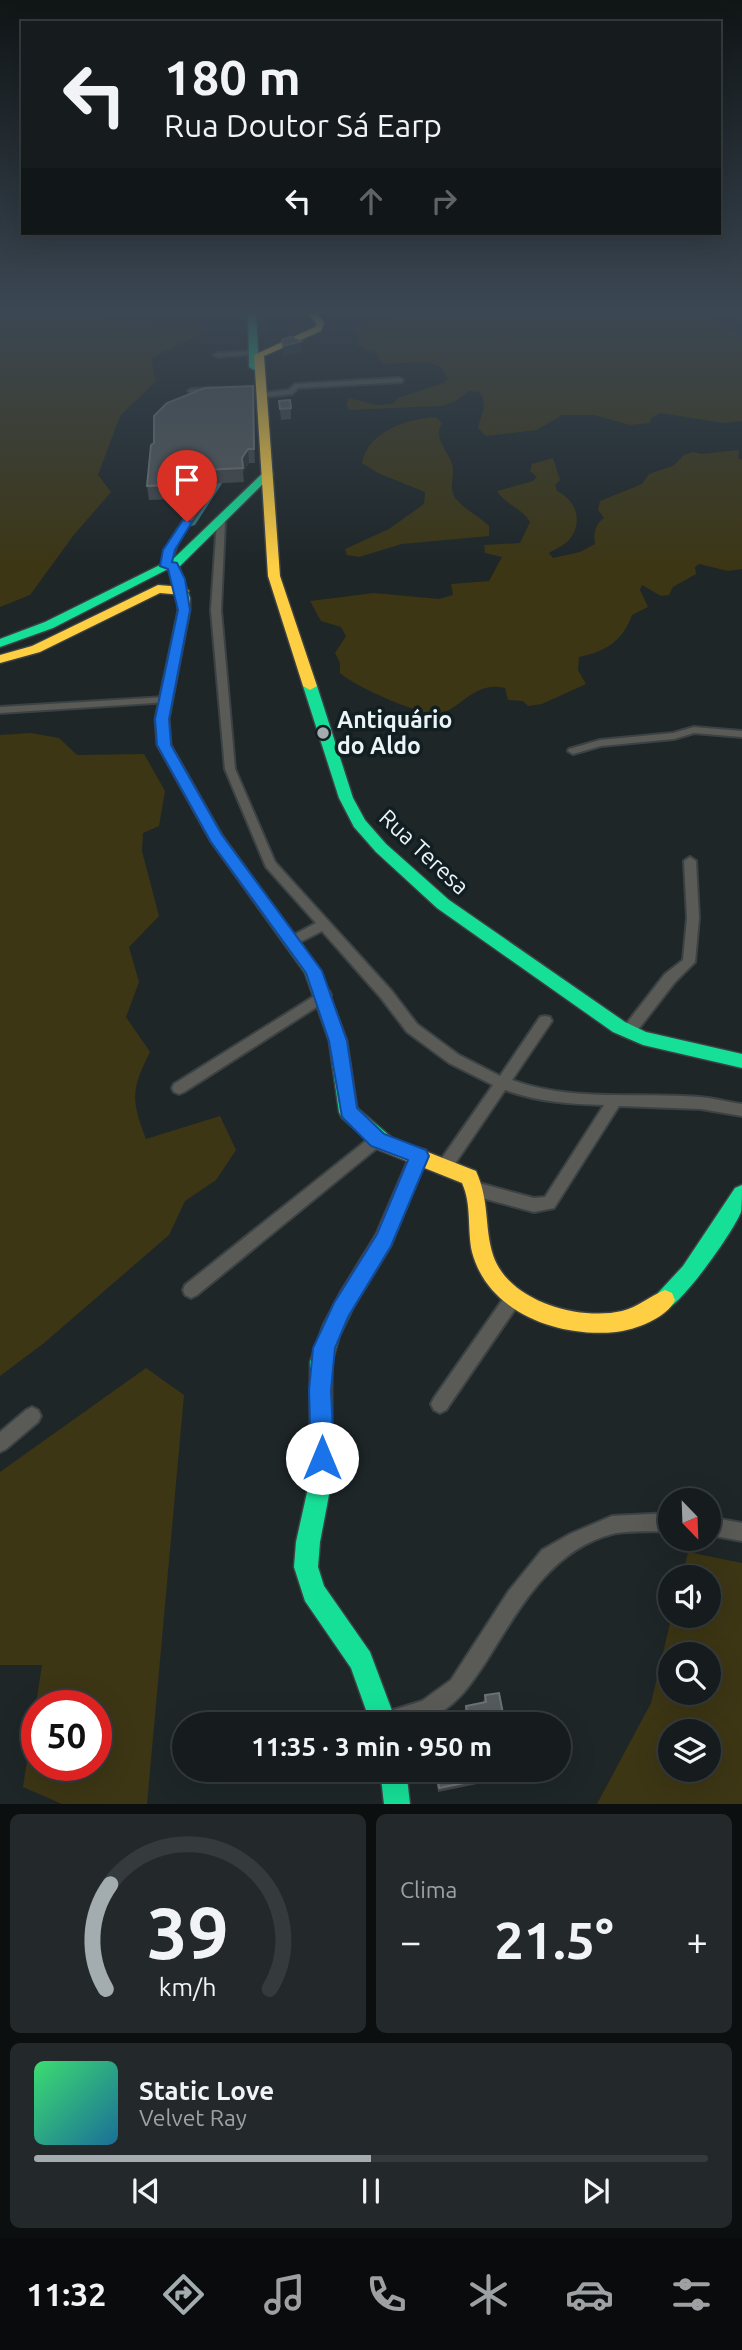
<!DOCTYPE html>
<html lang="pt">
<meta charset="utf-8">
<style>
:root{--surface:#161c1e;--page:#23292b;--text:#f1f3f6;--muted:#9ea1a4;--line:#353a3c;--accent:#a3acae}
body{margin:0;font-family:Ubuntu,sans-serif;background:var(--page);color:var(--text);height:100vh;display:flex;flex-direction:column;font-size:26px;white-space:nowrap}
*{box-sizing:border-box;margin:0}
p{font-size:23px;color:var(--muted)}
.icon{flex:none;width:38px;height:38px;fill:none;stroke:currentColor;stroke-width:2;stroke-linecap:round;stroke-linejoin:round}
.map{position:relative;height:1804px;overflow:hidden}
.panel{display:flex;flex-direction:column;gap:10px;padding:10px;background:#0c0f10;flex:1}
.panel>*{flex:none}
.banner{position:absolute;left:21px;top:21px;width:700px;height:214px;border-radius:0px;box-shadow:0 7px 28px #0002,0 0 0 2px var(--line);background:#161c1e;color:var(--text);overflow:hidden}
.needle{width:46px;rotate:157deg}
.tools{position:absolute;left:658px;top:1488px;display:grid;gap:14px}
.tools a{display:grid;place-items:center;width:63px;height:63px;border-radius:50%;background:var(--surface);box-shadow:0 7px 28px #0002,0 0 0 2px var(--line);font-size:35px}
.speed{position:absolute;left:21px;top:1690px;display:flex;gap:14px;font-size:35px;font-weight:700;text-align:center}
.speed>*{display:grid;place-content:center;width:91px;height:91px;border-radius:50%;background:var(--surface);box-shadow:0 7px 28px #0002,0 0 0 2px var(--line);line-height:1}
.speed .limit{border:10px solid #d22;background:#fff;color:#111}
.pin{position:absolute;display:grid;place-items:center;width:60px;height:60px;color:#fff;margin:-72px -30px;border-radius:50% 50% 50% 0;rotate:-45deg;box-shadow:0 0 7px #0007}
.pin .icon{rotate:45deg}
.me{position:absolute;width:77px;margin:-38px;rotate:0deg;stroke-linejoin:round;filter:drop-shadow(0 0 5px #0008)}
.turn{display:flex;align-items:center;gap:24px;height:147px;padding:0 28px;font-size:32px}
.turn .icon{width:91px;height:91px;stroke-width:2.5}
.turn b{display:block;font-size:49px;line-height:60px}
.lanes{display:flex;align-items:center;height:66px;padding:0 28px;background:#0003;justify-content:center;gap:35px;direction:ltr}
.lanes .off{opacity:.35}
.big{font-size:52px;font-weight:700;line-height:1.1}
.panel .card{flex:1;display:flex;flex-direction:column;justify-content:center;gap:10px;min-width:0;padding:0 24px;border-radius:10px;background:var(--page)}
.panel .dial{align-items:center;gap:0}
.dial svg{height:182px;overflow:visible;fill:none;stroke:var(--line);stroke-width:7;stroke-linecap:round;text-anchor:middle}
.dial text{fill:var(--text);stroke:none}
.song{display:flex;align-items:center;gap:21px}
.cover{width:84px;height:84px;border-radius:10px;background:linear-gradient(135deg,hsl(140 70% 55%),hsl(200 70% 35%))}
.played{height:7px;border-radius:4px;background:linear-gradient(90deg,var(--accent) 50%,var(--line) 50%)}
.keys{display:flex;justify-content:space-around;direction:ltr}
.heat{display:flex;justify-content:space-between;align-items:center;font-size:38px;direction:ltr}
.panel .tiles{flex:1;display:grid;gap:10px;grid-template-columns:1fr 1fr}
.card:last-child{grid-column:span 2}
.trip{position:absolute;left:172px;top:1712px;width:399px;height:70px;border-radius:35px;background:var(--surface);box-shadow:0 7px 28px #0002,0 0 0 2px var(--line);font-weight:700;line-height:70px;text-align:center}
.menu{display:flex;height:112px;justify-content:space-around;align-items:center;background:#090b0c;color:var(--muted)}
.menu .icon{width:49px;height:49px}
.menu .current{color:var(--accent)}
.menu b{font-size:32px;color:var(--text)}
.map>svg:first-child{display:block}
.green{fill:#3c3615;fill-rule:evenodd}
.lines{fill:none;stroke-linecap:round;stroke-linejoin:round}
.river{fill:#377383;fill-rule:evenodd}
.street-casing{stroke:#3c4244;stroke-width:4}
.fast-casing{stroke:#3c4244;stroke-width:3}
.slow-casing{stroke:#3c4244;stroke-width:3}
.jam-casing{stroke:#3c4244;stroke-width:3}
.street{fill:#5a5b56;fill-rule:evenodd}
.fast{fill:#16e098;fill-rule:evenodd}
.slow{fill:#ffcf43;fill-rule:evenodd}
.jam{fill:#f24e42;fill-rule:evenodd}
.wall{fill:#43494b}
.shaded-wall{fill:#2c3335}
.building{fill:#555b5d;stroke:#6c7375;stroke-width:2}
.route{fill:#1a73e8;stroke:#114b97;stroke-width:2}
.poi-dot{fill:#a3acae;stroke:#111e22;stroke-width:2.5}
.labels{text-anchor:middle;stroke-width:7;stroke-linejoin:round;paint-order:stroke}
.poi-label{font-size:23px;font-weight:bold;fill:#ebf4f6;stroke:#111e22;text-anchor:start}
.street-label{font-size:23px;fill:#ebf4f6;stroke:#111e22}
</style>
<div class="map">
<svg width="742" height="1804" viewBox="0 0 742 1804">
<rect width="100%" height="100%" fill="#1e2628"/>
<g class="green">
<polygon points="0,314 74,314 136,324 199,326 201,334 151,358 156,381 120,416 98,475 111,492 73,536 30,595 0,607"/>
<path d="M411 314H614L624 318 702 314 719 326 742 335V421L724 423 660 413 651 418 650 423 630 425 594 415H562L537 430 486 436 478 428C481 414 489 404 479 392L470 391 454 402 441 406 349 410 346 404 349 398 376 405 393 404 398 398 443 383 448 379 442 368 428 362 382 364 377 354 357 345 360 336 354 329Z"/>
<path d="M436 417 442 423C433 439 447 449 452 464 456 478 446 489 458 501 467 511 480 517 489 526V536L402 544 359 557 347 555 345 549 389 529 424 504 425 492 378 473 362 463C368 431 407 419 436 417Z"/>
<path d="M739 450 738 458 742 460V569L728 571 699 564 695 567 696 574 673 587 669 595 661 596 642 585 640 590 648 607 632 615C623 641 605 652 579 657L578 670 586 684 542 704 528 706 523 701 508 700 505 688C472 680 459 713 436 714 417 714 354 686 340 673V663L335 653 346 636 341 627 321 621 310 601 374 593 439 599 453 595 451 584 489 581 502 557 485 553 484 545 520 543 530 522C523 509 507 506 497 491L533 481 537 477 530 471 532 464 553 458 560 480 555 485 557 491C576 500 584 522 569 540 565 545 555 549 549 553L553 558 580 552 595 544C593 535 595 524 604 518L598 510 600 501 642 484 649 474 673 466 684 455 693 452 701 454Z"/>
<path d="M31 733 59 738 77 755 144 754 165 791 159 826 143 833 142 851 159 916 129 947 139 982 126 1017 150 1052C131 1090 131 1100 146 1139L220 1116 236 1150 216 1180 185 1201 169 1235 44 1343 0 1376V735Z"/>
<path d="M146 1368 184 1395 147 1804H62L23 1787 42 1665H0V1472ZM37 1706H96V1766H37Z"/>
<path d="M688 1552 742 1563V1804H597L651 1703 672 1615H709V1577H682ZM670 1654H709V1692H670ZM670 1731H709V1769H670Z"/>
</g>
<g class="lines">
<polygon class="river" points="217,478 223,482 195,525 185,528 183,525 211,482"/>
<g class="street-casing">
<g id="street">
<polygon points="730,314 742,315 742,319 731,315"/>
<polygon points="253,351 257,353 255,354 218,357 214,355 218,353"/>
<polygon points="399,378 403,380 402,382 298,388 292,394 263,397 259,395 263,393 289,390 295,384"/>
<polygon points="215,388 219,390 218,392 192,393 188,391 192,389"/>
<polygon points="197,501 204,503 178,541 171,563 178,566 173,569 163,568 161,566 170,541"/>
<path d="M221 518 225 521 221 610 235 769 275 862 391 990 417 1024 459 1055 500 1076 540 1017 545 1016 550 1017 552 1021 512 1080C571 1102 637 1092 699 1097 714 1098 728 1102 742 1104V1116L701 1109 619 1106 554 1208 534 1212 475 1196 470 1194 468 1189 470 1184 475 1182 534 1198 545 1197 604 1105C568 1104 539 1102 505 1090L450 1171 445 1173 440 1171 438 1166 440 1161 493 1085 449 1063 407 1032 381 998 322 931 292 946 288 944 286 941 288 938 316 923 266 867 225 769 211 610 217 521Z"/>
<polygon points="165,697 169,698 169,702 0,713 0,707"/>
<polygon points="694,727 742,731 742,737 694,733 674,739 601,746 573,754 568,751 569,749 600,740 673,733"/>
<polygon points="690,857 696,861 699,918 695,962 675,982 633,1036 628,1037 623,1036 621,1032 623,1028 665,974 683,960 687,918 684,861"/>
<polygon points="324,990 329,991 331,995 329,999 184,1092 179,1094 174,1092 172,1088 174,1084"/>
<polygon points="377,1134 382,1136 384,1140 382,1144 197,1295 191,1298 185,1295 183,1290 185,1285 372,1136"/>
<polygon points="514,1289 520,1292 522,1297 520,1302 446,1410 440,1413 434,1410 431,1404 434,1398 508,1292"/>
<polygon points="32,1407 38,1410 41,1416 38,1422 6,1449 0,1452 0,1432 26,1410"/>
<path d="M670 1513V1531C652 1532 630 1530 612 1534 550 1550 518 1611 487 1660 471 1684 456 1708 427 1719 410 1725 393 1724 375 1724L377 1715 422 1701 451 1680 508 1592 542 1550 570 1534 612 1516Z"/>
<polygon points="709,1517 742,1523 742,1541 709,1535"/>
</g>
</g>
<g class="fast-casing">
<g id="fast">
<polygon points="248,314 256,314 259,367 254,370 249,367"/>
<polygon points="264,472 273,474 179,567 190,598 190,610 169,719 171,745 222,835 321,971 347,1041 357,1108 391,1137 393,1143 391,1149 384,1151 377,1149 342,1118 339,1112 329,1041 305,973 211,842 157,745 155,719 178,610 178,598 168,569 53,628 0,647 0,639 45,622 162,564 169,563"/>
<polygon points="310,682 317,686 353,798 365,820 386,844 449,900 625,1022 646,1032 742,1054 742,1068 643,1045 613,1032 437,908 376,852 354,827 339,798 303,686"/>
<path d="M742 1185C742 1193 742 1205 741 1212 733 1232 683 1303 665 1310L658 1307 655 1300 658 1293 683 1266 735 1188Z"/>
<polygon points="348,1288 355,1291 358,1298 340,1335 332,1362 332,1479 320,1542 318,1567 324,1586 370,1652 397,1724 371,1724 351,1668 305,1601 294,1567 296,1542 310,1479 310,1362 323,1325 341,1291"/>
<polygon points="380,1769 406,1769 410,1804 384,1804"/>
</g>
</g>
<g class="slow-casing">
<g id="slow">
<polygon points="308,314 317,314 324,322 321,331 264,356 280,576 317,686 310,690 303,686 268,576 254,355 315,327 317,324"/>
<polygon points="158,585 183,587 189,591 183,595 160,593 40,652 0,663 0,655 32,646"/>
<path d="M384 1135 476 1171C490 1202 484 1226 493 1255 508 1301 579 1321 622 1311 638 1307 650 1296 665 1290L672 1293 675 1300C667 1318 635 1330 616 1332 559 1338 488 1313 472 1252 467 1229 472 1205 462 1183L377 1149 375 1143 377 1137Z"/>
</g>
</g>
<g class="jam-casing">
<polygon id="jam" points="419,1148 426,1150 428,1156 391,1246 355,1305 348,1308 341,1305 338,1298 341,1291 376,1234 412,1150"/>
</g>
<use href="#street" class="street"/>
<use href="#fast" class="fast"/>
<use href="#slow" class="slow"/>
<use href="#jam" class="jam"/>
</g>
<g class="wall">
<polygon points="253,386 255,463 249,463 243,472 244,482 205,484 202,498 149,500 147,486 154,443"/>
<polygon points="279,401 291,408 291,419 281,420"/>
<polygon points="485,1695 505,1724 438,1724 439,1722 465,1717 464,1711 466,1706 483,1702"/>
<polygon points="435,1769 477,1769 479,1780 477,1784 438,1792"/>
</g>
<g class="shaded-wall">
<polygon points="301,341 301,352 283,357 283,346"/>
<polygon points="253,386 254,399 255,463 254,449"/>
<polygon points="248,449 249,463 243,472 244,482 242,458"/>
<polygon points="203,470 205,484 202,498 201,484"/>
</g>
<g class="building">
<polygon points="290,337 301,341 283,346 282,340"/>
<polygon points="253,386 254,449 248,449 242,458 243,468 203,470 201,484 147,486 151,445 154,443 154,416 167,403 205,388"/>
<polygon points="290,400 291,408 280,409 279,401"/>
<polygon points="499,1693 505,1724 439,1724 439,1722 468,1717 466,1706 486,1702 485,1695"/>
<polygon points="436,1769 477,1769 479,1780 439,1788"/>
</g>
<linearGradient id="sky" x2="0" y2="1"><stop stop-color="#101516"/><stop offset="0.55" stop-color="#3b4753"/><stop offset="1" stop-color="#3b4753" stop-opacity="0"/></linearGradient>
<rect width="742" height="566" fill="url(#sky)"/>
<polygon class="route" points="183,520 192,522 175,550 172,562 177,563 185,579 190,610 169,719 171,745 222,835 322,971 347,1041 357,1108 384,1134 426,1150 429,1156 391,1246 348,1317 335,1348 331,1390 334,1458 330,1466 322,1469 314,1466 311,1458 309,1390 313,1348 334,1303 377,1234 408,1160 371,1146 342,1117 329,1041 306,973 211,842 157,745 155,719 178,610 168,569 160,566 163,550"/>
<circle class="poi-dot" cx="323" cy="733" r="7"/>
<g class="labels">
<g class="poi-label">
<text x="337" y="728">Antiquário<tspan x="337" dy="26">do Aldo</tspan></text>
</g>
<g class="street-label">
<text transform="translate(424 852) rotate(43)" y="8">Rua Teresa</text>
</g>
</g>
</svg>
<div class="tools">
<a><svg class="needle" viewBox="-14 -14 28 28"><path d="M0-13l5 13h-10z" fill="#e53935"/><path d="M0 13l5-13h-10z" fill="#9ea1a4"/></svg></a>
<a><svg class="icon" aria-label="sound" viewBox="0 0 24 24"><path d="M4 9h4l5-4v14l-5-4H4zM17 9q2 3 0 6"/></svg></a>
<a><svg class="icon" aria-label="search" viewBox="0 0 24 24"><circle cx="10" cy="10" r="6"/><path d="M15 15l6 6"/></svg></a>
<a><svg class="icon" aria-label="layers" viewBox="0 0 24 24"><path d="M12 4l9 5-9 5-9-5zM3 14l9 5 9-5"/></svg></a>
</div>
<div class="speed"><div class="limit">50</div></div>
<div class="pin" style="left:187px;top:522px;background:#d93025"><svg class="icon" aria-label="arrive" viewBox="0 0 24 24"><path d="M6 21V4h12l-3 4 3 4H6"/></svg></div>
<svg class="me" style="left:322px;top:1458px" viewBox="-20 -20 40 40"><circle r="19" fill="#fff"/><path d="M0-13L10 11 0 6-10 11z" fill="#1a73e8"/></svg>
<div class="trip">11:35 · 3 min · 950 m</div>
<div class="banner">
<div class="turn"><svg class="icon" aria-label="left" viewBox="0 0 24 24"><path d="M17 20v-9H6M10 6l-5 5 5 5"/></svg><div><b>180 m</b>Rua Doutor Sá Earp</div></div>
<div class="lanes"><svg class="icon" aria-label="left" viewBox="0 0 24 24"><path d="M17 20v-9H6M10 6l-5 5 5 5"/></svg><svg class="icon off" aria-label="ahead" viewBox="0 0 24 24"><path d="M12 20V5M6 11l6-6 6 6"/></svg><svg class="icon off" aria-label="right" viewBox="0 0 24 24"><path d="M7 20v-9h11M14 6l5 5-5 5"/></svg></div>
</div>
</div>
<section class="panel">
<div class="tiles">
<div class="card dial"><svg viewBox="0 0 100 80">
<path d="M14 69A42 42 0 1 1 86 69"/>
<path d="M14 69A42 42 0 0 1 16 23" stroke="#a3acae"/>
<text x="50" y="56" font-size="32" font-weight="700">39</text>
<text x="50" y="72" font-size="11">km/h</text>
</svg></div>
<div class="card"><p>Clima</p>
<div class="heat"><a>−</a><b class="big">21.5°</b><a>+</a></div>
</div>
<div class="card">
<div class="song"><i class="cover"></i><div><b>Static Love</b><p>Velvet Ray</p></div></div>
<div class="played"></div>
<div class="keys"><svg class="icon" aria-label="previous" viewBox="0 0 24 24"><path d="M18 5L8 12l10 7zM5 5v14"/></svg><svg class="icon" aria-label="pause" viewBox="0 0 24 24"><path d="M8 5v14M16 5v14"/></svg><svg class="icon" aria-label="next" viewBox="0 0 24 24"><path d="M6 5l10 7-10 7zM19 5v14"/></svg></div>
</div>
</div>
</section>
<nav class="menu">
<b>11:32</b>
<svg class="icon current" aria-label="directions" viewBox="0 0 24 24"><path d="M12 3l9 9-9 9-9-9zM9 14v-3h6M13 9l2 2-2 2"/></svg>
<svg class="icon" aria-label="music" viewBox="0 0 24 24"><path d="M9 18V5l10-2v13"/><circle cx="6" cy="18" r="3"/><circle cx="16" cy="16" r="3"/></svg>
<svg class="icon" aria-label="phone" viewBox="0 0 24 24"><path d="M5 4h4l2 5-3 2q2 4 5 5l2-3 5 2v4C11 20 4 13 5 4z"/></svg>
<svg class="icon" aria-label="climate" viewBox="0 0 24 24"><path d="M12 3v18M4 7l16 10M4 17L20 7"/></svg>
<svg class="icon" aria-label="car" viewBox="0 0 24 24"><path d="M5 17H2v-5l4-1 3-4h7l3 4 3 1v5h-3M9 17h6M6 11h13"/><circle cx="7" cy="17" r="2"/><circle cx="17" cy="17" r="2"/></svg>
<svg class="icon" aria-label="filters" viewBox="0 0 24 24"><path d="M4 7h16M4 17h16"/><circle cx="9" cy="7" r="2"/><circle cx="15" cy="17" r="2"/></svg>
</nav>
